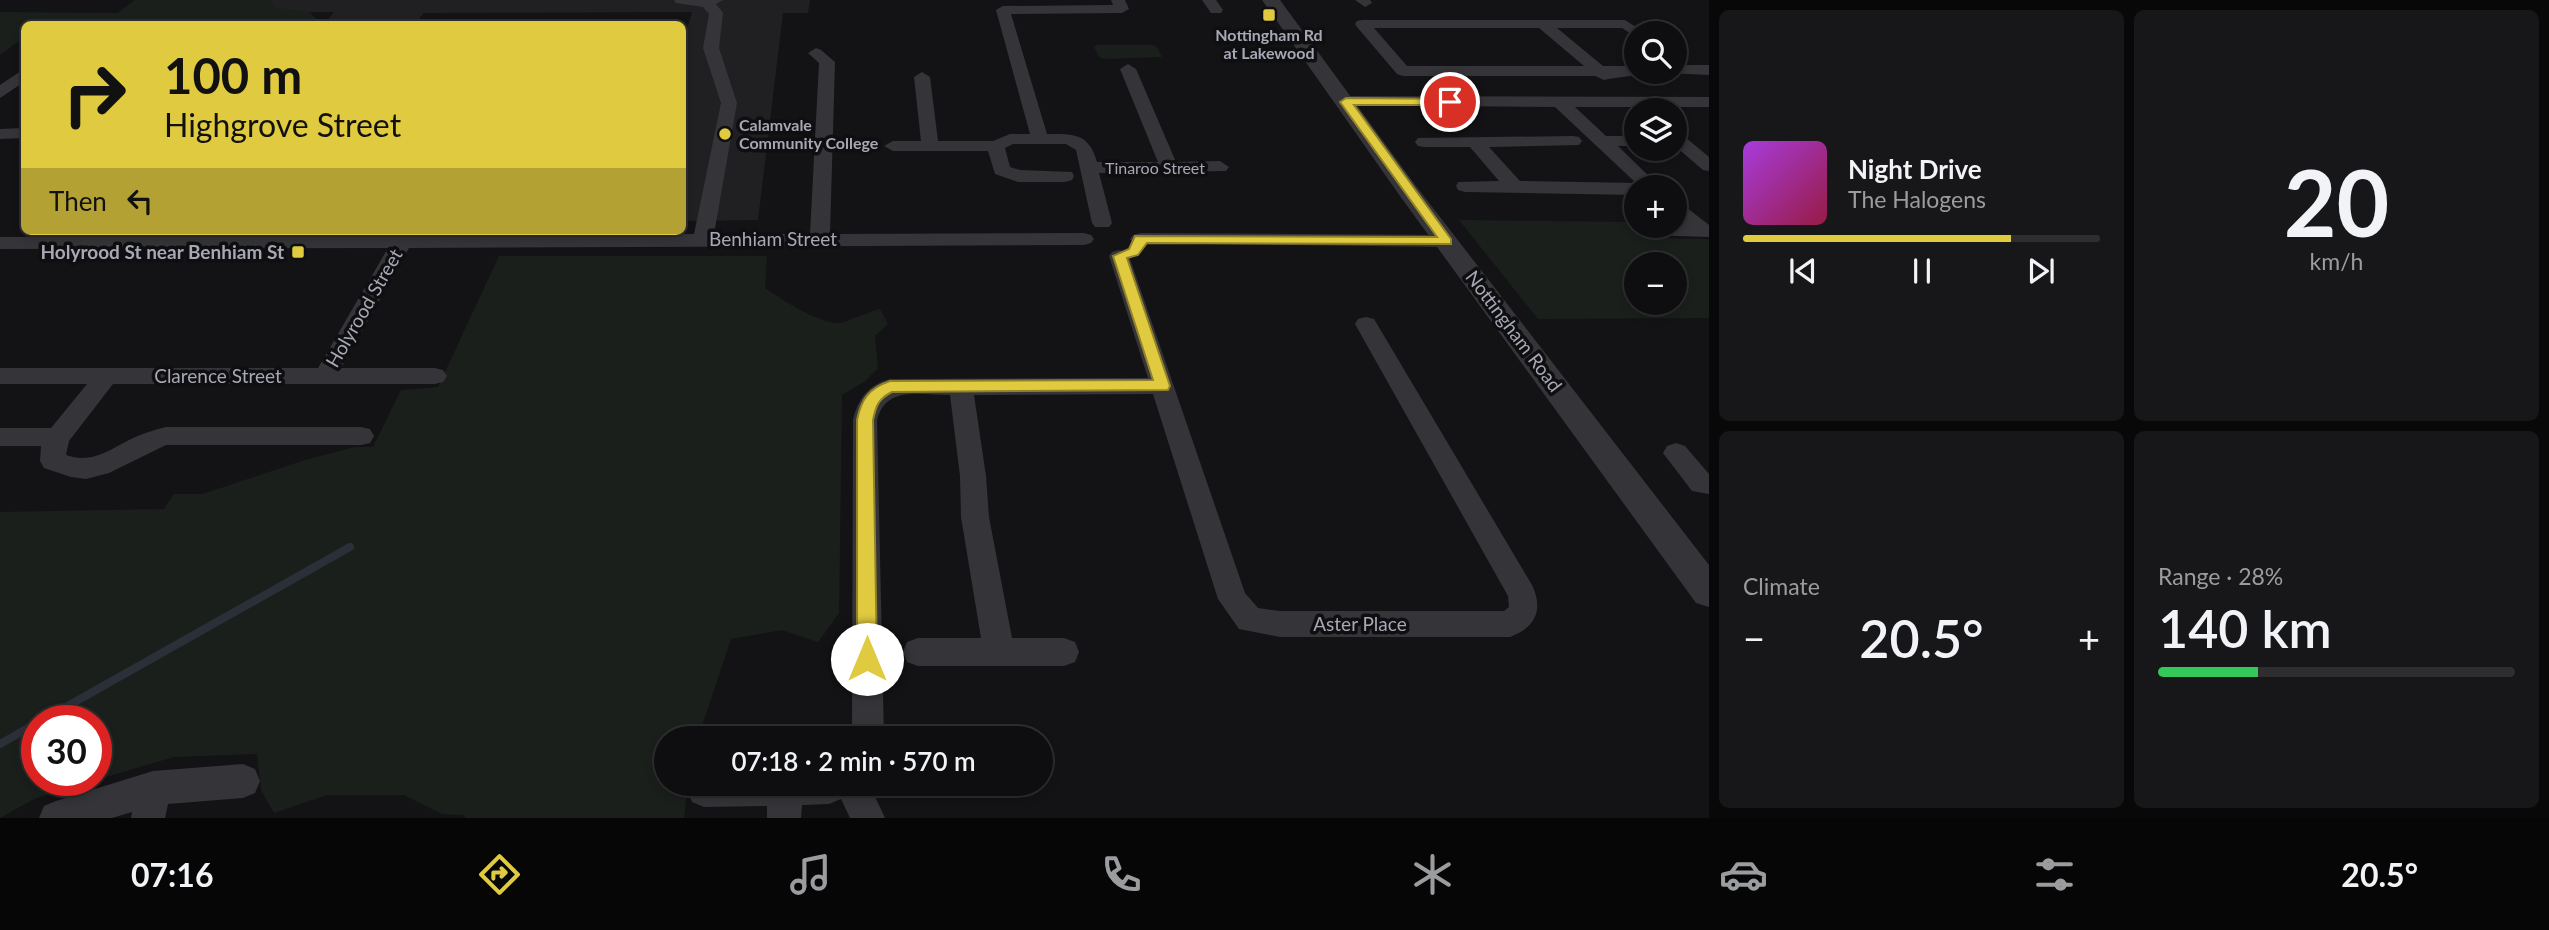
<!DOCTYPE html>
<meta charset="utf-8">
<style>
:root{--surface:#0e0e10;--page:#171719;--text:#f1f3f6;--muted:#9b9c9f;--line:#2e2e30;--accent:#e0ca40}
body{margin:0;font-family:Lato,sans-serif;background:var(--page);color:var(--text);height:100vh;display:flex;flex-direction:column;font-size:26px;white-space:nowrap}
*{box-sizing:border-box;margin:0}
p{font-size:23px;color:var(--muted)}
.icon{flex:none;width:38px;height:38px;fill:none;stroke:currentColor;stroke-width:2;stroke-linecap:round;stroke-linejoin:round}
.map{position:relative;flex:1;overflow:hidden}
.sheet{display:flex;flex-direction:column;gap:10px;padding:10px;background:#080809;width:840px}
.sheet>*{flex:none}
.top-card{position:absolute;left:21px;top:21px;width:665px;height:214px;border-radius:10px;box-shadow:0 4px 10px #0003,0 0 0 2px var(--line);background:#e0ca40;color:#111;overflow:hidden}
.controls{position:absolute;left:1624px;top:21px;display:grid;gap:14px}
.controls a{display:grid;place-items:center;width:63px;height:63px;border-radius:50%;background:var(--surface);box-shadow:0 4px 10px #0003,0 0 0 2px var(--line);font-size:35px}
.speed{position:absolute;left:21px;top:705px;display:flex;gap:14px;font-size:35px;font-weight:700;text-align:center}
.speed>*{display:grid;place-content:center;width:91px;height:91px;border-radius:50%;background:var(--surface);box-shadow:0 4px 10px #0003,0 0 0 2px var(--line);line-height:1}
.speed .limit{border:10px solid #d22;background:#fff;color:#111}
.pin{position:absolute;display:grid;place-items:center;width:60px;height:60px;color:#fff;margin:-30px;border:4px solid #fff;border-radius:50%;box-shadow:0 2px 7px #0007}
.me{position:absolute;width:77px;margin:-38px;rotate:0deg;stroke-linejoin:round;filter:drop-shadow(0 0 5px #0008)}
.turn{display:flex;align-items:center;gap:24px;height:147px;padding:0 28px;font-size:32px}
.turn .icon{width:91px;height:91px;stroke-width:2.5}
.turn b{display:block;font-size:49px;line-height:60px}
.then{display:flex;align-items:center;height:66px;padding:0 28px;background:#0003;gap:14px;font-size:26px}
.big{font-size:52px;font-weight:600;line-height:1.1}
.sheet .tile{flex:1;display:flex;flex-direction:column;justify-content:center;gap:10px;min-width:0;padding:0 24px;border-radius:10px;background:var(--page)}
.sheet .dial{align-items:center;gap:0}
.dial b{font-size:91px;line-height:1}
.song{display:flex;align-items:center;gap:21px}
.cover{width:84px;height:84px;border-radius:10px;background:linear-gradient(135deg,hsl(280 70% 55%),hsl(340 70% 35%))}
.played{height:7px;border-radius:4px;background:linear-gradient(90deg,var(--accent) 75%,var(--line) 75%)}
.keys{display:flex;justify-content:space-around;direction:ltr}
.heat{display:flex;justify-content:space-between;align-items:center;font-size:38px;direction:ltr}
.charge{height:10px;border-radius:5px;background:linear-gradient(90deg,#34c759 28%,var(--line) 0)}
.sheet .tiles{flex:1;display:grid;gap:10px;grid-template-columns:repeat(2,1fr)}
.trip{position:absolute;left:654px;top:726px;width:399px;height:70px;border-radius:35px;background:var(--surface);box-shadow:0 4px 10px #0003,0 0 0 2px var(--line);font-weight:600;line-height:70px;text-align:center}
.tab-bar{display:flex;height:112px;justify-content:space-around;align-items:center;background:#060606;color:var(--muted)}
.tab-bar .icon{width:49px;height:49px}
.tab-bar .current{color:var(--accent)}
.tab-bar b{font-size:32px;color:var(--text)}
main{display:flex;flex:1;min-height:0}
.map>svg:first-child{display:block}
.built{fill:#201f21}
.green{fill:#1a1f1c;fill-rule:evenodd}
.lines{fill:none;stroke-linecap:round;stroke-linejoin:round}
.stream{stroke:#2b2f37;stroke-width:8}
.minor{fill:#353539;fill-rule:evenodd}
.tertiary{fill:#353539;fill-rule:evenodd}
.route{fill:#e0ca40;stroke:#92832a;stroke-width:2}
.poi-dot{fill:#e0ca40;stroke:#0f0e10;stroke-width:2.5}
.labels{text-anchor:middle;stroke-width:7;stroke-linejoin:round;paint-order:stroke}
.far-poi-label{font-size:16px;font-weight:bold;fill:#a6a8b4;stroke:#0f0e10}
.far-street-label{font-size:16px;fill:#a6a8b4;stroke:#0f0e10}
.street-label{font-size:19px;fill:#a6a8b4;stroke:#0f0e10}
.poi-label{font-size:19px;font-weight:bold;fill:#a6a8b4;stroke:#0f0e10;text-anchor:end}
</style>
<main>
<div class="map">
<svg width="1709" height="818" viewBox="0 0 1709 818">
<rect width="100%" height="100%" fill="#131315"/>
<polygon class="built" points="135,0 810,0 808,13 783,13 758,220 683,221 682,47 692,12 424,13 415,24 324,24 334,12 118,13"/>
<g class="green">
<polygon points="135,0 266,0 271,1 276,8 309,12 317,19 312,24 24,24 24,37 0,55 0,12 118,13"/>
<polygon points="1097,45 1153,45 1157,47 1162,57 1103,59 1099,57 1094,47"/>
<path d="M1459 220 1630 222 1647 238 1709 239V318L1538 319ZM1675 264V303H1636V264Z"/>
<path d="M499 256H767L765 288C781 299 819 324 839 323 844 323 871 311 880 309L888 324 875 336 878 368 864 382 842 395 839 613 818 642 782 630 731 639 698 738H667V784H688L684 818H466L463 815 442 814 404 795H327L274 813 261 790 257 754 174 757 96 780V721H37V780H96L34 799 0 818V512L164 509 174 494H203L305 460 355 447H373L401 390 438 387Z"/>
</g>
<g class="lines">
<g class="stream">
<polyline points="41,721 350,547"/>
<polyline points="0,744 37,723"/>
</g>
<g class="minor">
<path d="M674 0H723L716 4 723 13 719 48 737 103 714 234H810L819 63 808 53 816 48 821 50 835 62 830 234 1084 233 1091 235 1094 239 1091 243 1084 245 409 248 341 368H435L443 370 447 376 443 382 435 384H113L69 441 66 455C90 464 108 451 129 440 141 434 153 430 166 427H361L370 429 374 436 370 443 361 445H166L109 473 86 479 71 477 44 468 40 461 41 446H0V428H51L87 384H0V368H318L388 248 0 249V237L694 234 721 103 703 48 709 14 703 7 676 3Z"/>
<path d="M1111 0H1125L1129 9 1122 13 1011 14 1047 134C1074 134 1089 133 1097 162H1158L1120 69 1128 64 1136 69 1176 162 1220 161 1229 167 1226 171 1099 173 1112 223 1109 227H1095L1092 223 1076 150 1066 144H1013L1005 148 1010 167 1020 170 1072 172 1074 176 1072 180 1065 182H1018L995 174 988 151H893L884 146 893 141H921L914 77 922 72 930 77 938 141H993L1010 134H1030L996 10 1003 6 1113 5Z"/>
<polygon points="1202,0 1216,0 1223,10 1221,13 1211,13"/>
<polygon points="1355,0 1370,0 1372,3 1365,7"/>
<path d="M1362 20H1625L1645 33H1636V37L1622 28H1557L1603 66H1636V72H1643C1636 77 1615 77 1604 80L1595 76H1403L1397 74 1357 27 1355 24 1357 21ZM1374 28H1539L1584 66H1407Z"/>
<polygon points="1675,65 1709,65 1709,75 1669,73 1675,72"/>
<polygon points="24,69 24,82 0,98 0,85"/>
<polygon points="1346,96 1709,97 1709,107 1575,107 1606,136 1636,136 1636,146 1618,146 1660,187 1636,187 1636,195 1465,192 1458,190 1456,186 1458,182 1499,181 1470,147 1424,147 1418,146 1415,142 1418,138 1573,136 1579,137 1582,141 1579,145 1489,147 1520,181 1636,183 1555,107 1340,105 1338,101"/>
<polygon points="24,128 24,138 0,139 0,129"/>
<polygon points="1679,136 1685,137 1709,157 1709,171 1703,170 1675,146 1675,137"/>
<polygon points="1675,202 1682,204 1709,225 1709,237 1646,235 1643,231 1646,227 1683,225 1675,218"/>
<polygon points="1140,233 1447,235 1454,237 1457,241 1454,245 1447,247 1133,243 1130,239 1133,235"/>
<path d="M1119 250 1126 252 1129 256 1245 593 1258 608 1280 611H1504L1509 607 1508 596 1355 324 1358 319 1366 317 1374 319 1377 324 1532 585C1544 610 1535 628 1510 637H1280L1239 629 1218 599 1153 394 974 395 986 476 989 517 1012 638H1064L1075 642 1079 652 1075 662 1064 666H918L907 662 903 652 907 642 918 638H981L961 517 960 476 950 395C921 395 886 385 877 420L884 738H852L853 420C858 399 868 385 890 379L1148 378 1109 256 1112 252Z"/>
<polygon points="1676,443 1685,446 1709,474 1709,494 1692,491 1663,453 1667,446"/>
<polygon points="243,764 255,769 260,781 255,793 243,798 168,804 165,818 131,818 132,812 112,818 39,818 44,806 56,801 153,771"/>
<polygon points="689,784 869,784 885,818 850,818 841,799 829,804 802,805 801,818 767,818 767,806 704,807 692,802 687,790"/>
</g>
<polygon class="tertiary" points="1262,0 1280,0 1416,186 1709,565 1709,607 1696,603 1400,196"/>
</g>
<path class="route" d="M1346 98 1453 99V104L1450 105H1354L1451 239V244L1147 243 1138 255 1127 258 1170 386 1168 390 892 392C878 399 876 406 873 420L877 659 874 665 867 668 860 665 857 659V420C861 399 869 388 890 381L1153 380 1113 256 1129 249 1135 236 1437 237 1340 102Z"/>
<g class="poi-dot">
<rect x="1262" y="8" width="14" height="14" rx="3.5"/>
<circle cx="725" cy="134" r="7"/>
<rect x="291" y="245" width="14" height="14" rx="3.5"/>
</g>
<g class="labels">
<g class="far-poi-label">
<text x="1269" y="41">Nottingham Rd<tspan x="1269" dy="18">at Lakewood</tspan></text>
<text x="739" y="131" text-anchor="start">Calamvale<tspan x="739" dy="18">Community College</tspan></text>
</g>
<g class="far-street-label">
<text x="1155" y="174">Tinaroo Street</text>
</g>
<g class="street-label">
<text x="773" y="246">Benhiam Street</text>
<text transform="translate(364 308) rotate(-60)" y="7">Holyrood Street</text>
<text transform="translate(1514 331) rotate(53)" y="7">Nottingham Road</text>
<text x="218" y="383">Clarence Street</text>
<text x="1360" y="631">Aster Place</text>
</g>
<g class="poi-label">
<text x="284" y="259">Holyrood St near Benhiam St</text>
</g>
</g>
</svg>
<div class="controls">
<a><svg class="icon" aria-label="search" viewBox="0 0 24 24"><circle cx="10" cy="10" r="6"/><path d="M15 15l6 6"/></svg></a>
<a><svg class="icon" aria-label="layers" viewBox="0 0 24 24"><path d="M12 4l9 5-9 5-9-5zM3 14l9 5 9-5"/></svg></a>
<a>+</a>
<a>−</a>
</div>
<div class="speed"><div class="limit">30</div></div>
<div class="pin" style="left:1450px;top:102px;background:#d93025"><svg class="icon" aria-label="arrive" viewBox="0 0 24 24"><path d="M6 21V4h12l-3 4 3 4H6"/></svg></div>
<svg class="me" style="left:867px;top:659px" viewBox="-20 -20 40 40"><circle r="19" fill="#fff"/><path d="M0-13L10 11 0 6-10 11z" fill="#e0ca40"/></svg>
<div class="trip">07:18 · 2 min · 570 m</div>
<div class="top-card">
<div class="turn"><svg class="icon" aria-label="right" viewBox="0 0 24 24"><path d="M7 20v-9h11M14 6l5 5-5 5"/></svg><div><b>100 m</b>Highgrove Street</div></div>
<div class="then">Then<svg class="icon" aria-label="left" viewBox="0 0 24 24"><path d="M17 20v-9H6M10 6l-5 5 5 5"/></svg></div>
</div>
</div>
<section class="sheet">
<div class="tiles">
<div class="tile">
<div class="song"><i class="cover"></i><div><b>Night Drive</b><p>The Halogens</p></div></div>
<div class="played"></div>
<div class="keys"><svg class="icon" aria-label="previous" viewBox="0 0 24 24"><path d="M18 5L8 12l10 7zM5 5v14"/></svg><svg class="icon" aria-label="pause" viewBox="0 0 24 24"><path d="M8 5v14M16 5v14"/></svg><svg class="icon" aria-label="next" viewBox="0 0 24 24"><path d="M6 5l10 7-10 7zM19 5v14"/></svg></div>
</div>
<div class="tile dial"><b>20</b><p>km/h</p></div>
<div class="tile"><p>Climate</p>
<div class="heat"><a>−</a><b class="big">20.5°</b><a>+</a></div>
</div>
<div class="tile"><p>Range · 28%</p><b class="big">140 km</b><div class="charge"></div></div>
</div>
</section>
</main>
<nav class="tab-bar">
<b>07:16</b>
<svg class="icon current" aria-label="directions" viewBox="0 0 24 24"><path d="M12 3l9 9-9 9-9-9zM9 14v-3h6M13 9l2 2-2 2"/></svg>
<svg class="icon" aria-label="music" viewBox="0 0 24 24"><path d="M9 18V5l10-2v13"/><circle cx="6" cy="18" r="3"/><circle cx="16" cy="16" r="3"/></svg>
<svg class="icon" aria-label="phone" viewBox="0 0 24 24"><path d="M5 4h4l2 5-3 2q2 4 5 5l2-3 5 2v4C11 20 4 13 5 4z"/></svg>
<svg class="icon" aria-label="climate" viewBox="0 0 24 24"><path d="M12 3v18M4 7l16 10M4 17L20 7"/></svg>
<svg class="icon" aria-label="car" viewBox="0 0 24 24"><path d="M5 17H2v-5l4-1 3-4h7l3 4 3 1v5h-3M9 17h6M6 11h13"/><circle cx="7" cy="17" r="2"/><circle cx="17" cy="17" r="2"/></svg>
<svg class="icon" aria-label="filters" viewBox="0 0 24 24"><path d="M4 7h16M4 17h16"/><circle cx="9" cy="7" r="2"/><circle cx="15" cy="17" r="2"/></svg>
<b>20.5°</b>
</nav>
